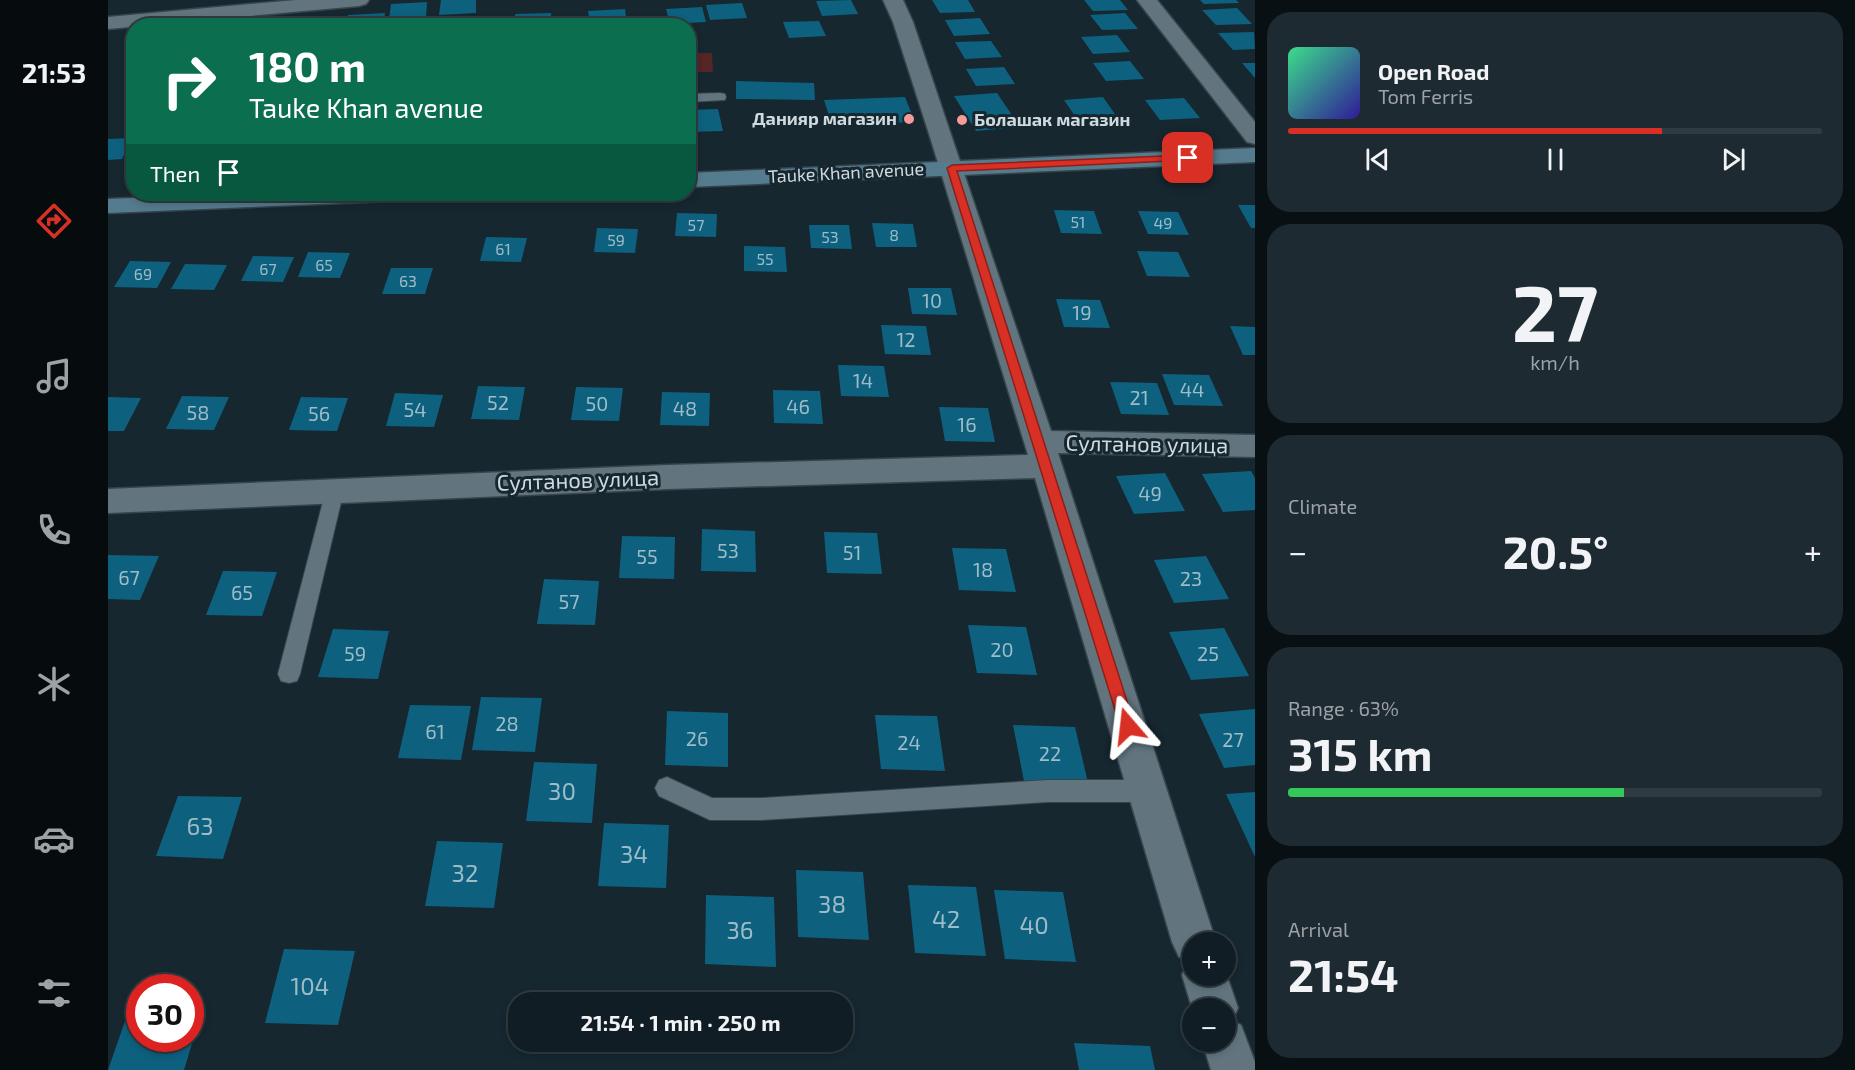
<!DOCTYPE html>
<meta charset="utf-8">
<style>
:root{--surface:#101d24;--page:#1e2a31;--text:#f1f3f6;--muted:#9ca2a6;--line:#303b41;--accent:#d93025}
body{margin:0;font-family:"Exo 2",sans-serif;background:var(--page);color:var(--text);height:100vh;display:flex;flex-direction:column;font-size:22px;white-space:nowrap}
*{box-sizing:border-box;margin:0}
p{font-size:20px;color:var(--muted)}
.icon{flex:none;width:33px;height:33px;fill:none;stroke:currentColor;stroke-width:2;stroke-linecap:round;stroke-linejoin:round}
.map{position:relative;flex:1;overflow:hidden}
.sheet{display:flex;flex-direction:column;gap:12px;padding:12px;background:#091014;width:600px}
.sheet>*{flex:none}
.guide{position:absolute;left:18px;top:18px;width:570px;height:183px;border-radius:24px;box-shadow:0 3px 9px #0003,0 0 0 2px var(--line);background:#0b6e4f;color:#fff;overflow:hidden}
.tools{position:absolute;left:1074px;top:932px;display:grid;gap:12px}
.tools a{display:grid;place-items:center;width:54px;height:54px;border-radius:50%;background:var(--surface);box-shadow:0 3px 9px #0003,0 0 0 2px var(--line);font-size:30px}
.speed{position:absolute;left:18px;top:974px;display:flex;gap:12px;font-size:30px;font-weight:700;text-align:center}
.speed>*{display:grid;place-content:center;width:78px;height:78px;border-radius:50%;background:var(--surface);box-shadow:0 3px 9px #0003,0 0 0 2px var(--line);line-height:1}
.speed .limit{border:9px solid #d22;background:#fff;color:#111}
.pin{position:absolute;display:grid;place-items:center;width:51px;height:51px;color:#fff;margin:-26px;border-radius:12px;box-shadow:0 3px 9px #0006}
.me{position:absolute;width:66px;margin:-33px;rotate:343deg;stroke-linejoin:round;filter:drop-shadow(0 0 4px #0008)}
.turn{display:flex;align-items:center;gap:21px;height:126px;padding:0 24px;font-size:27px}
.turn .icon{width:78px;height:78px;stroke-width:2.5}
.turn b{display:block;font-size:42px;line-height:51px}
.then{display:flex;align-items:center;height:57px;padding:0 24px;background:#0003;gap:12px;font-size:22px}
.big{font-size:45px;font-weight:700;line-height:1.1}
.sheet .tile{flex:1;display:flex;flex-direction:column;justify-content:center;gap:9px;min-width:0;padding:0 21px;border-radius:24px;background:var(--page)}
.sheet .dial{align-items:center;gap:0}
.dial b{font-size:78px;line-height:1}
.song{display:flex;align-items:center;gap:18px}
.cover{width:72px;height:72px;border-radius:9px;background:linear-gradient(135deg,hsl(150 70% 55%),hsl(250 70% 35%))}
.played{height:6px;border-radius:3px;background:linear-gradient(90deg,var(--accent) 70%,var(--line) 70%)}
.keys{display:flex;justify-content:space-around;direction:ltr}
.heat{display:flex;justify-content:space-between;align-items:center;font-size:33px;direction:ltr}
.charge{height:9px;border-radius:4px;background:linear-gradient(90deg,#34c759 63%,var(--line) 0)}
.trip{position:absolute;left:400px;top:992px;width:345px;height:60px;border-radius:24px;background:var(--surface);box-shadow:0 3px 9px #0003,0 0 0 2px var(--line);font-weight:700;line-height:60px;text-align:center}
main{display:flex;flex:1;min-height:0}
.tabs{display:flex;flex-direction:column;width:108px;justify-content:space-around;align-items:center;background:#060c0e;color:var(--muted)}
.tabs .icon{width:42px;height:42px}
.tabs .active{color:var(--accent)}
.tabs b{font-size:27px;color:var(--text)}
.map>svg:first-child{display:block}
.green{fill:#562526}
.building{fill:#0d617f}
.lines{fill:none;stroke-linecap:round;stroke-linejoin:round}
.lane-casing{stroke:#37454b;stroke-width:2}
.street-casing{stroke:#37454b;stroke-width:3}
.secondary-casing{stroke:#37454b;stroke-width:3}
.lane{fill:#62757f;fill-rule:evenodd}
.street{fill:#62757f;fill-rule:evenodd}
.secondary{fill:#547c8e;fill-rule:evenodd}
.route{fill:#d93025;stroke:#8d1f18;stroke-width:1.5}
.poi-dot{fill:#f59b9a;stroke:#162730;stroke-width:2}
.labels{text-anchor:middle;stroke-width:6;stroke-linejoin:round;paint-order:stroke}
.far-number-label{font-size:16px;fill:#9ebcc7}
.far-poi-label{font-size:18px;font-weight:bold;fill:#cfdadf;stroke:#162730;text-anchor:end}
.far-street-label{font-size:18px;fill:#cfdadf;stroke:#162730}
.number-label{font-size:20px;fill:#9ebcc7}
.street-label{font-size:22px;fill:#cfdadf;stroke:#162730}
.near-number-label{font-size:24px;fill:#9ebcc7}
</style>
<main>
<nav class="tabs">
<b>21:53</b>
<svg class="icon active" aria-label="directions" viewBox="0 0 24 24"><path d="M12 3l9 9-9 9-9-9zM9 14v-3h6M13 9l2 2-2 2"/></svg>
<svg class="icon" aria-label="music" viewBox="0 0 24 24"><path d="M9 18V5l10-2v13"/><circle cx="6" cy="18" r="3"/><circle cx="16" cy="16" r="3"/></svg>
<svg class="icon" aria-label="phone" viewBox="0 0 24 24"><path d="M5 4h4l2 5-3 2q2 4 5 5l2-3 5 2v4C11 20 4 13 5 4z"/></svg>
<svg class="icon" aria-label="climate" viewBox="0 0 24 24"><path d="M12 3v18M4 7l16 10M4 17L20 7"/></svg>
<svg class="icon" aria-label="car" viewBox="0 0 24 24"><path d="M5 17H2v-5l4-1 3-4h7l3 4 3 1v5h-3M9 17h6M6 11h13"/><circle cx="7" cy="17" r="2"/><circle cx="17" cy="17" r="2"/></svg>
<svg class="icon" aria-label="filters" viewBox="0 0 24 24"><path d="M4 7h16M4 17h16"/><circle cx="9" cy="7" r="2"/><circle cx="15" cy="17" r="2"/></svg>
</nav>
<div class="map">
<svg width="1147" height="1070" viewBox="0 0 1147 1070">
<rect width="100%" height="100%" fill="#162730"/>
<polygon class="green" points="581,53 604,53 605,72 581,72"/>
<g class="building">
<polygon points="333,0 368,0 368,13 331,15"/>
<polygon points="743,0 750,14 714,16 708,1"/>
<polygon points="824,0 860,0 867,12 832,13"/>
<polygon points="976,0 1012,0 1020,10 985,11"/>
<polygon points="1092,0 1128,0 1131,3 1096,4"/>
<polygon points="319,2 318,17 281,19 283,4"/>
<polygon points="634,3 639,18 602,20 598,5"/>
<polygon points="594,7 598,22 562,24 558,9"/>
<polygon points="1129,8 1144,24 1108,25 1094,10"/>
<polygon points="517,9 519,25 482,26 480,11"/>
<polygon points="277,13 275,26 238,26 240,15"/>
<polygon points="443,13 444,26 407,26 407,14"/>
<polygon points="1017,13 1030,29 994,30 982,15"/>
<polygon points="217,18 215,26 178,26 180,19"/>
<polygon points="872,18 882,34 846,36 837,20"/>
<polygon points="711,21 718,36 681,38 675,22"/>
<polygon points="1146,32 1147,49 1125,50 1110,33"/>
<polygon points="1009,35 1022,52 985,54 973,37"/>
<polygon points="883,41 894,57 857,59 847,42"/>
<polygon points="1022,61 1036,79 998,81 985,63"/>
<polygon points="1134,63 1147,63 1147,78"/>
<polygon points="896,67 907,84 868,86 858,69"/>
<polygon points="628,81 706,83 707,100 628,99"/>
<polygon points="889,93 912,127 868,131 846,96"/>
<polygon points="797,97 807,122 724,125 716,100"/>
<polygon points="995,97 1009,117 969,119 956,100"/>
<polygon points="1076,98 1092,118 1052,120 1037,100"/>
<polygon points="610,109 615,131 580,132 580,110"/>
<polygon points="23,138 14,159 0,160 0,139"/>
<polygon points="1130,205 1147,205 1147,228 1143,228"/>
<polygon points="946,210 986,211 994,234 953,233"/>
<polygon points="1030,211 1070,212 1081,235 1040,234"/>
<polygon points="569,213 609,214 608,237 567,236"/>
<polygon points="764,223 805,224 809,247 768,247"/>
<polygon points="701,225 741,225 744,249 703,248"/>
<polygon points="489,228 530,229 527,253 486,252"/>
<polygon points="378,237 419,238 413,262 372,261"/>
<polygon points="636,246 677,247 679,272 636,271"/>
<polygon points="1029,251 1070,252 1082,277 1039,276"/>
<polygon points="200,252 242,253 232,278 190,277"/>
<polygon points="145,256 186,257 175,282 133,281"/>
<polygon points="22,261 63,262 49,288 6,287"/>
<polygon points="77,264 119,265 106,290 63,289"/>
<polygon points="283,268 325,268 317,294 274,294"/>
<polygon points="800,288 843,288 849,315 804,314"/>
<polygon points="948,299 992,300 1002,328 956,327"/>
<polygon points="773,325 818,326 823,355 777,354"/>
<polygon points="1122,326 1147,327 1147,355 1135,355"/>
<polygon points="730,365 776,366 781,397 733,396"/>
<polygon points="1054,374 1101,375 1115,406 1066,405"/>
<polygon points="1002,382 1049,383 1061,415 1013,414"/>
<polygon points="370,386 417,387 411,420 363,419"/>
<polygon points="468,387 515,388 511,421 463,420"/>
<polygon points="665,390 712,391 715,424 666,423"/>
<polygon points="554,392 602,393 601,426 552,425"/>
<polygon points="287,393 335,395 326,427 278,426"/>
<polygon points="74,396 121,397 106,430 58,429"/>
<polygon points="0,397 33,398 16,431 0,431"/>
<polygon points="193,397 240,398 229,431 181,430"/>
<polygon points="831,407 880,408 887,442 837,441"/>
<polygon points="1143,471 1147,478 1147,510 1115,512 1094,474"/>
<polygon points="1057,473 1077,511 1026,514 1008,476"/>
<polygon points="594,529 647,531 648,572 593,571"/>
<polygon points="716,532 769,533 774,574 719,573"/>
<polygon points="514,536 567,537 566,579 511,578"/>
<polygon points="844,548 898,549 908,592 851,590"/>
<polygon points="0,555 51,556 32,600 0,599"/>
<polygon points="1098,556 1121,599 1066,603 1046,560"/>
<polygon points="115,571 169,572 154,616 98,615"/>
<polygon points="436,579 491,581 487,625 429,624"/>
<polygon points="860,625 918,627 929,675 869,673"/>
<polygon points="1116,628 1141,676 1083,680 1061,632"/>
<polygon points="225,629 281,631 270,679 210,677"/>
<polygon points="373,697 434,698 427,752 364,750"/>
<polygon points="302,705 363,706 353,760 290,758"/>
<polygon points="1147,709 1147,765 1116,768 1091,714"/>
<polygon points="559,711 620,713 620,767 557,765"/>
<polygon points="767,715 829,716 837,771 773,769"/>
<polygon points="905,725 967,727 980,783 916,781"/>
<polygon points="426,762 489,764 484,823 418,821"/>
<polygon points="1147,792 1147,857 1118,794"/>
<polygon points="70,796 134,797 115,859 48,856"/>
<polygon points="496,823 561,825 558,888 490,886"/>
<polygon points="329,841 395,843 386,908 317,906"/>
<polygon points="688,870 755,872 761,940 690,937"/>
<polygon points="800,885 868,887 878,956 807,953"/>
<polygon points="886,890 955,892 968,962 897,959"/>
<polygon points="598,895 666,897 668,967 597,964"/>
<polygon points="176,949 247,951 230,1025 157,1023"/>
<polygon points="24,1001 32,1002 32,1038 82,1038 82,1003 96,1004 76,1070 0,1070"/>
<polygon points="966,1043 1042,1046 1047,1070 971,1070"/>
</g>
<g class="lines">
<g class="lane-casing">
<g id="lane">
<polygon points="612,93 617,94 618,97 617,100 580,102 580,94"/>
<polygon points="227,483 234,485 236,490 192,674 189,681 181,683 173,681 170,674 218,490 220,485"/>
<polygon points="559,777 604,798 654,798 940,780 1040,780 1048,783 1052,791 1048,799 1040,802 940,802 654,820 602,820 551,796 547,788 551,780"/>
</g>
</g>
<g class="street-casing">
<g id="street">
<polygon points="188,0 261,0 258,4 251,6 0,29 0,17"/>
<polygon points="775,0 795,0 805,22 943,431 1147,435 1147,457 950,453 1108,942 1084,942 1084,975 1118,973 1130,1008 1124,1021 1133,1025 1147,1062 1147,1070 1103,1070 1094,1041 1118,1041 1118,1008 1084,1008 1074,975 1080,961 1071,957 1064,942 927,478 560,489 0,513 0,489 560,465 920,455 822,137 785,22"/>
<polygon points="1029,0 1049,0 1147,122 1147,144 1139,142"/>
</g>
</g>
<g class="secondary-casing">
<g id="secondary">
<polygon points="1147,148 1147,162 580,187 580,173"/>
<polygon points="122,194 294,194 291,199 282,201 0,213 0,199"/>
</g>
</g>
<use href="#lane" class="lane"/>
<use href="#street" class="street"/>
<use href="#secondary" class="secondary"/>
</g>
<polygon class="route" points="1080,155 1085,158 1083,160 849,171 1027,726 1025,731 1020,733 1014,731 1012,726 839,168 844,165"/>
<g class="poi-dot">
<circle cx="801" cy="119" r="6"/>
<circle cx="854" cy="120" r="6"/>
</g>
<g class="labels">
<g class="far-number-label">
<text x="970" y="228">51</text>
<text x="1055" y="229">49</text>
<text x="588" y="231">57</text>
<text x="786" y="241">8</text>
<text x="722" y="243">53</text>
<text x="508" y="246">59</text>
<text x="395" y="255">61</text>
<text x="657" y="265">55</text>
<text x="216" y="271">65</text>
<text x="160" y="275">67</text>
<text x="35" y="280">69</text>
<text x="300" y="287">63</text>
</g>
<g class="far-poi-label">
<text x="789" y="125">Данияр магазин</text>
<text x="866" y="126" text-anchor="start">Болашак магазин</text>
</g>
<g class="far-street-label">
<text transform="translate(738 173) rotate(-3)" y="6">Tauke Khan avenue</text>
</g>
<g class="number-label">
<text x="824" y="308">10</text>
<text x="974" y="320">19</text>
<text x="798" y="347">12</text>
<text x="755" y="388">14</text>
<text x="1084" y="397">44</text>
<text x="1031" y="405">21</text>
<text x="390" y="410">52</text>
<text x="489" y="411">50</text>
<text x="690" y="414">46</text>
<text x="577" y="416">48</text>
<text x="307" y="417">54</text>
<text x="90" y="420">58</text>
<text x="211" y="421">56</text>
<text x="859" y="432">16</text>
<text x="1042" y="501">49</text>
<text x="620" y="558">53</text>
<text x="744" y="560">51</text>
<text x="539" y="564">55</text>
<text x="875" y="577">18</text>
<text x="21" y="585">67</text>
<text x="1083" y="586">23</text>
<text x="134" y="600">65</text>
<text x="461" y="609">57</text>
<text x="894" y="657">20</text>
<text x="247" y="661">59</text>
<text x="1100" y="661">25</text>
<text x="399" y="731">28</text>
<text x="327" y="739">61</text>
<text x="589" y="746">26</text>
<text x="1125" y="747">27</text>
<text x="801" y="750">24</text>
<text x="942" y="761">22</text>
</g>
<g class="street-label">
<text transform="translate(1039 444) rotate(1)" y="8">Султанов улица</text>
<text transform="translate(470 480) rotate(-2)" y="8">Султанов улица</text>
</g>
<g class="near-number-label">
<text x="454" y="800">30</text>
<text x="92" y="835">63</text>
<text x="526" y="863">34</text>
<text x="357" y="882">32</text>
<text x="724" y="913">38</text>
<text x="838" y="928">42</text>
<text x="926" y="934">40</text>
<text x="632" y="939">36</text>
<text x="202" y="995">104</text>
</g>
</g>
</svg>
<div class="tools">
<a>+</a>
<a>−</a>
</div>
<div class="speed"><div class="limit">30</div></div>
<div class="pin" style="left:1080px;top:158px;background:#d93025"><svg class="icon" aria-label="arrive" viewBox="0 0 24 24"><path d="M6 21V4h12l-3 4 3 4H6"/></svg></div>
<svg class="me" style="left:1020px;top:726px" viewBox="-20 -20 40 40"><path d="M0-17L14 15 0 8-14 15z" fill="#d93025" stroke="#fff" stroke-width="4"/></svg>
<div class="trip">21:54 · 1 min · 250 m</div>
<div class="guide">
<div class="turn"><svg class="icon" aria-label="right" viewBox="0 0 24 24"><path d="M7 20v-9h11M14 6l5 5-5 5"/></svg><div><b>180 m</b>Tauke Khan avenue</div></div>
<div class="then">Then<svg class="icon" aria-label="arrive" viewBox="0 0 24 24"><path d="M6 21V4h12l-3 4 3 4H6"/></svg></div>
</div>
</div>
<section class="sheet">
<div class="tile">
<div class="song"><i class="cover"></i><div><b>Open Road</b><p>Tom Ferris</p></div></div>
<div class="played"></div>
<div class="keys"><svg class="icon" aria-label="previous" viewBox="0 0 24 24"><path d="M18 5L8 12l10 7zM5 5v14"/></svg><svg class="icon" aria-label="pause" viewBox="0 0 24 24"><path d="M8 5v14M16 5v14"/></svg><svg class="icon" aria-label="next" viewBox="0 0 24 24"><path d="M6 5l10 7-10 7zM19 5v14"/></svg></div>
</div>
<div class="tile dial"><b>27</b><p>km/h</p></div>
<div class="tile"><p>Climate</p>
<div class="heat"><a>−</a><b class="big">20.5°</b><a>+</a></div>
</div>
<div class="tile"><p>Range · 63%</p><b class="big">315 km</b><div class="charge"></div></div>
<div class="tile"><p>Arrival</p><b class="big">21:54</b></div>
</section>
</main>
